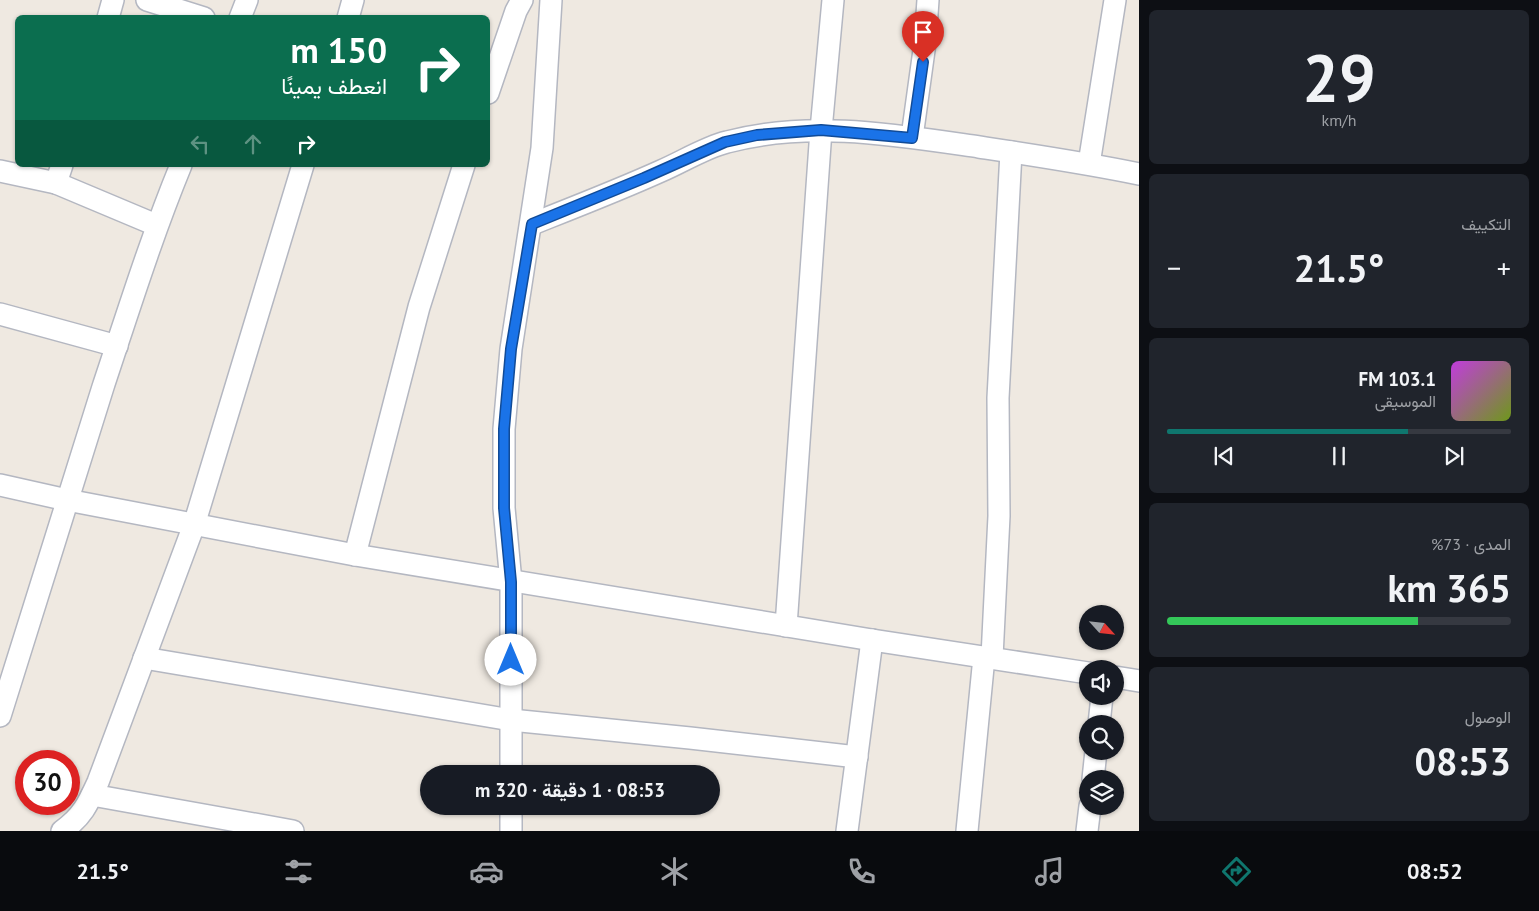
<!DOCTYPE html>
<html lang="ar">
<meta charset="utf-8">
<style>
:root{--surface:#171b24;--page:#20242c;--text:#f1f3f6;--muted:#9ea1a6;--line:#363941;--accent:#0f766e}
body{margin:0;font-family:"PT Sans",Vazirmatn,sans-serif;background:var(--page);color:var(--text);direction:rtl;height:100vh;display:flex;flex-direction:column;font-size:19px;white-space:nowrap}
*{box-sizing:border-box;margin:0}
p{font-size:16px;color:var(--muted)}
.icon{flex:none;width:28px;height:28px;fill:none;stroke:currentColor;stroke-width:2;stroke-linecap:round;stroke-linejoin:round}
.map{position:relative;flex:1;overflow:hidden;direction:ltr}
.panel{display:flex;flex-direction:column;gap:10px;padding:10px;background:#0d0f14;width:400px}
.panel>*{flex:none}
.guide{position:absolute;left:15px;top:15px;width:475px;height:152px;border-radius:8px;box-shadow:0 1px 4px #0004;direction:rtl;background:#0b6e4f;color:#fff;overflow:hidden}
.needle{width:32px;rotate:117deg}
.tools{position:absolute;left:1079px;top:605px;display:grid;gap:10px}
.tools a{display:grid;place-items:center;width:45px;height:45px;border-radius:50%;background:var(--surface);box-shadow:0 1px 4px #0004;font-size:25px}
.speed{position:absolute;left:15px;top:750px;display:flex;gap:10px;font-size:25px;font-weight:700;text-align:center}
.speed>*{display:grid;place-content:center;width:65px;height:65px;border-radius:50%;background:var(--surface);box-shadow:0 1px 4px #0004;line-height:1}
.speed .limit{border:8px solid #d22;background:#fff;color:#111}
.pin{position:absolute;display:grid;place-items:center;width:42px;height:42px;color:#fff;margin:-51px -21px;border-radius:50% 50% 50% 0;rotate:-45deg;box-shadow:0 0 5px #0007}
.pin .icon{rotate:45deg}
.me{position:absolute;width:55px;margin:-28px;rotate:0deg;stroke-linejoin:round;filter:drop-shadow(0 0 4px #0008)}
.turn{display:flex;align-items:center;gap:18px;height:105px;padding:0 20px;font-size:22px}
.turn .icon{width:65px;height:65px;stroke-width:2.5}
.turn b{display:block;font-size:35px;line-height:42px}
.lanes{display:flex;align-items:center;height:48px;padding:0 20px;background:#0003;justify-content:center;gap:25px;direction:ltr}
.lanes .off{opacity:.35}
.big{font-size:38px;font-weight:700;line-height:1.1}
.panel .tile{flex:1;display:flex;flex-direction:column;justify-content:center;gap:8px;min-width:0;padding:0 18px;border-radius:8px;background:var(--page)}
.panel .dial{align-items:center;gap:0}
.dial b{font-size:65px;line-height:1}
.song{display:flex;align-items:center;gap:15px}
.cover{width:60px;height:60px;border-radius:8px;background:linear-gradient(135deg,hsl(290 70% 55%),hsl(80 70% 35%))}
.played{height:5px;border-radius:2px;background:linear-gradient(90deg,var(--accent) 70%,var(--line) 70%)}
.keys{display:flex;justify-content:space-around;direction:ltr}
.heat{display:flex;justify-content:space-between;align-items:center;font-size:28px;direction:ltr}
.charge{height:8px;border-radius:4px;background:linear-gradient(90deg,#34c759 73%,var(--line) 0)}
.trip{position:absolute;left:420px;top:765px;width:300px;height:50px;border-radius:25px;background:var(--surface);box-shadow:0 1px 4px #0004;font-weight:700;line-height:50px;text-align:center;direction:rtl}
.menu{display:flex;height:80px;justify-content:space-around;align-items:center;background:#090b0e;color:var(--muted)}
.menu .icon{width:35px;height:35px}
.menu .current{color:var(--accent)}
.menu b{font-size:22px;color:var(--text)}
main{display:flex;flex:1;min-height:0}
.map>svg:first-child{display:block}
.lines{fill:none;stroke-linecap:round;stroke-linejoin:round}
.street-casing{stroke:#b4b7c1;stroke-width:24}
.street{stroke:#fff;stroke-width:21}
.route-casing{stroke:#114b97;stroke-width:12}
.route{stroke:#1a73e8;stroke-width:9}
</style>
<main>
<section class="panel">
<div class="tile dial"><b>29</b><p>km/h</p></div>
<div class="tile"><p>التكييف</p>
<div class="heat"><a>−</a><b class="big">21.5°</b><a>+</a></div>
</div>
<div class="tile">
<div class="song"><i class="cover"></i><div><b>103.1 FM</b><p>الموسيقى</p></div></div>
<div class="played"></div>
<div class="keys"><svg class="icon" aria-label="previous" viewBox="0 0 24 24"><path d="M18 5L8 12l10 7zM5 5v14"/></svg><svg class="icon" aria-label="pause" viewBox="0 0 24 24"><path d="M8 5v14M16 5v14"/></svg><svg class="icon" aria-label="next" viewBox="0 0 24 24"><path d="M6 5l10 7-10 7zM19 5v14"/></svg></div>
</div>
<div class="tile"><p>المدى · 73%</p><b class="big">365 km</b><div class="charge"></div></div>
<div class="tile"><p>الوصول</p><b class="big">08:53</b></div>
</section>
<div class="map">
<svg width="1139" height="831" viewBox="0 0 1139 831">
<rect width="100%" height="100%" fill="#efe9e1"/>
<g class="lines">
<g class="street-casing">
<g id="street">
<polyline points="147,0 204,18"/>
<polyline points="108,18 113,0"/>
<polyline points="240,18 247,0"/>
<polyline points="348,18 353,0"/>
<polyline points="488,93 516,11 522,0"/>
<polyline points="912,137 925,43 928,0"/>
<polyline points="1089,164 1115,0"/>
<polyline points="0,171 56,183 156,225"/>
<polyline points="56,183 62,165"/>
<path d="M532 224C575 207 619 190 661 171 682 162 706 147 727 142 809 120 896 135 979 147 1032 155 1086 163 1139 174"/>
<polyline points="0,314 117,346"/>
<polyline points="0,485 67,500 355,555 872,640 1088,673"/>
<polyline points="355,555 419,307 464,165"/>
<polyline points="786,626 821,130 833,0"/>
<polyline points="992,657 999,516 998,398 1011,152"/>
<polyline points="144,658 511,720 690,738 857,757"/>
<polyline points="1115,677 1139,681"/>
<path d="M0 716C34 606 68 496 103 387 128 312 151 238 181 165"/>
<polyline points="1099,724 1102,696"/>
<polyline points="511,774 511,582 504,508 504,429 511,349 542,148 551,0"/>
<polyline points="1093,779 1096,751"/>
<polyline points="92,795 293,831"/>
<path d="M62 831C82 817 88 804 98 782L194 525 303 165"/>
<polyline points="511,831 511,806"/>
<polyline points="847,831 872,640"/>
<polyline points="967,831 984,657"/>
<polyline points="1087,831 1090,806"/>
</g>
</g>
<use href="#street" class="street"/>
</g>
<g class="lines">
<g class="route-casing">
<polyline id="route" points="511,660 511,582 504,508 504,429 511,349 532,224 644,178 725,142 757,135 821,130 912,138 923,62"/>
</g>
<use href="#route" class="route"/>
</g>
</svg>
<div class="tools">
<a><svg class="needle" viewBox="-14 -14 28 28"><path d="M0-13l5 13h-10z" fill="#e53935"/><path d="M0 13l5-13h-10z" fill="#9ea1a6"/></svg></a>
<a><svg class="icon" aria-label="sound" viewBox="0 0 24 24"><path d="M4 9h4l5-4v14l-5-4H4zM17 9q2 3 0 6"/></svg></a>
<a><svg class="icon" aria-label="search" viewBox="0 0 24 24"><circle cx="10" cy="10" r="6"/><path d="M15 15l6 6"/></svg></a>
<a><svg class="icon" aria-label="layers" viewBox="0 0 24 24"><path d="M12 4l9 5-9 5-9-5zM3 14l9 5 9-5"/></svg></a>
</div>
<div class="speed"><div class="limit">30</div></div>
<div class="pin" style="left:923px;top:62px;background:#d93025"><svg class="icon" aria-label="arrive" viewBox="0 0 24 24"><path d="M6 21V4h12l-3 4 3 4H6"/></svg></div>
<svg class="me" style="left:511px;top:660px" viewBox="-20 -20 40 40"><circle r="19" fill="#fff"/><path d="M0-13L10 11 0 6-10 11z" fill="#1a73e8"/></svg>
<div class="trip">08:53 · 1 دقيقة · 320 m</div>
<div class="guide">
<div class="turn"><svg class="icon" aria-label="right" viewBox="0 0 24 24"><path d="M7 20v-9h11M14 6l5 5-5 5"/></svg><div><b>150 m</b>انعطف يمينًا</div></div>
<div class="lanes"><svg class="icon off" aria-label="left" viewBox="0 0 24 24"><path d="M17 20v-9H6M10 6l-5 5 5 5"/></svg><svg class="icon off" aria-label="ahead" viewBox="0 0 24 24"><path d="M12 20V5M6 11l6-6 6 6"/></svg><svg class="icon" aria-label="right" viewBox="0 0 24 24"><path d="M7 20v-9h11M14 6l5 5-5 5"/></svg></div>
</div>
</div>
</main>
<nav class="menu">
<b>08:52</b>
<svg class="icon current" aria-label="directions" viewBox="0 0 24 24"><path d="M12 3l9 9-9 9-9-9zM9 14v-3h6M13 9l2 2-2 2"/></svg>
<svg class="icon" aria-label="music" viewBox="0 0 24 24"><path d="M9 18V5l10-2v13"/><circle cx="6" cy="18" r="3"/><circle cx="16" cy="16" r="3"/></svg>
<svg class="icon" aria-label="phone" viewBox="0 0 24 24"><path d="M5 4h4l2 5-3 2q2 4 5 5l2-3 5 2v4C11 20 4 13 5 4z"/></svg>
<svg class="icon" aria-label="climate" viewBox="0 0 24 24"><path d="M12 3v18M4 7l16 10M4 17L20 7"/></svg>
<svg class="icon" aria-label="car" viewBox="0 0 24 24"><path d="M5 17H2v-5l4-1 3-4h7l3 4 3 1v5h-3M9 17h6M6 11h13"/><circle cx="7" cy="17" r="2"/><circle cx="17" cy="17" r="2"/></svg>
<svg class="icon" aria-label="filters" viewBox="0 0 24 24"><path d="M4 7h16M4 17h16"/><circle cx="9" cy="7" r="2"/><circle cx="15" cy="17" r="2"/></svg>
<b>21.5°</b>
</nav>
